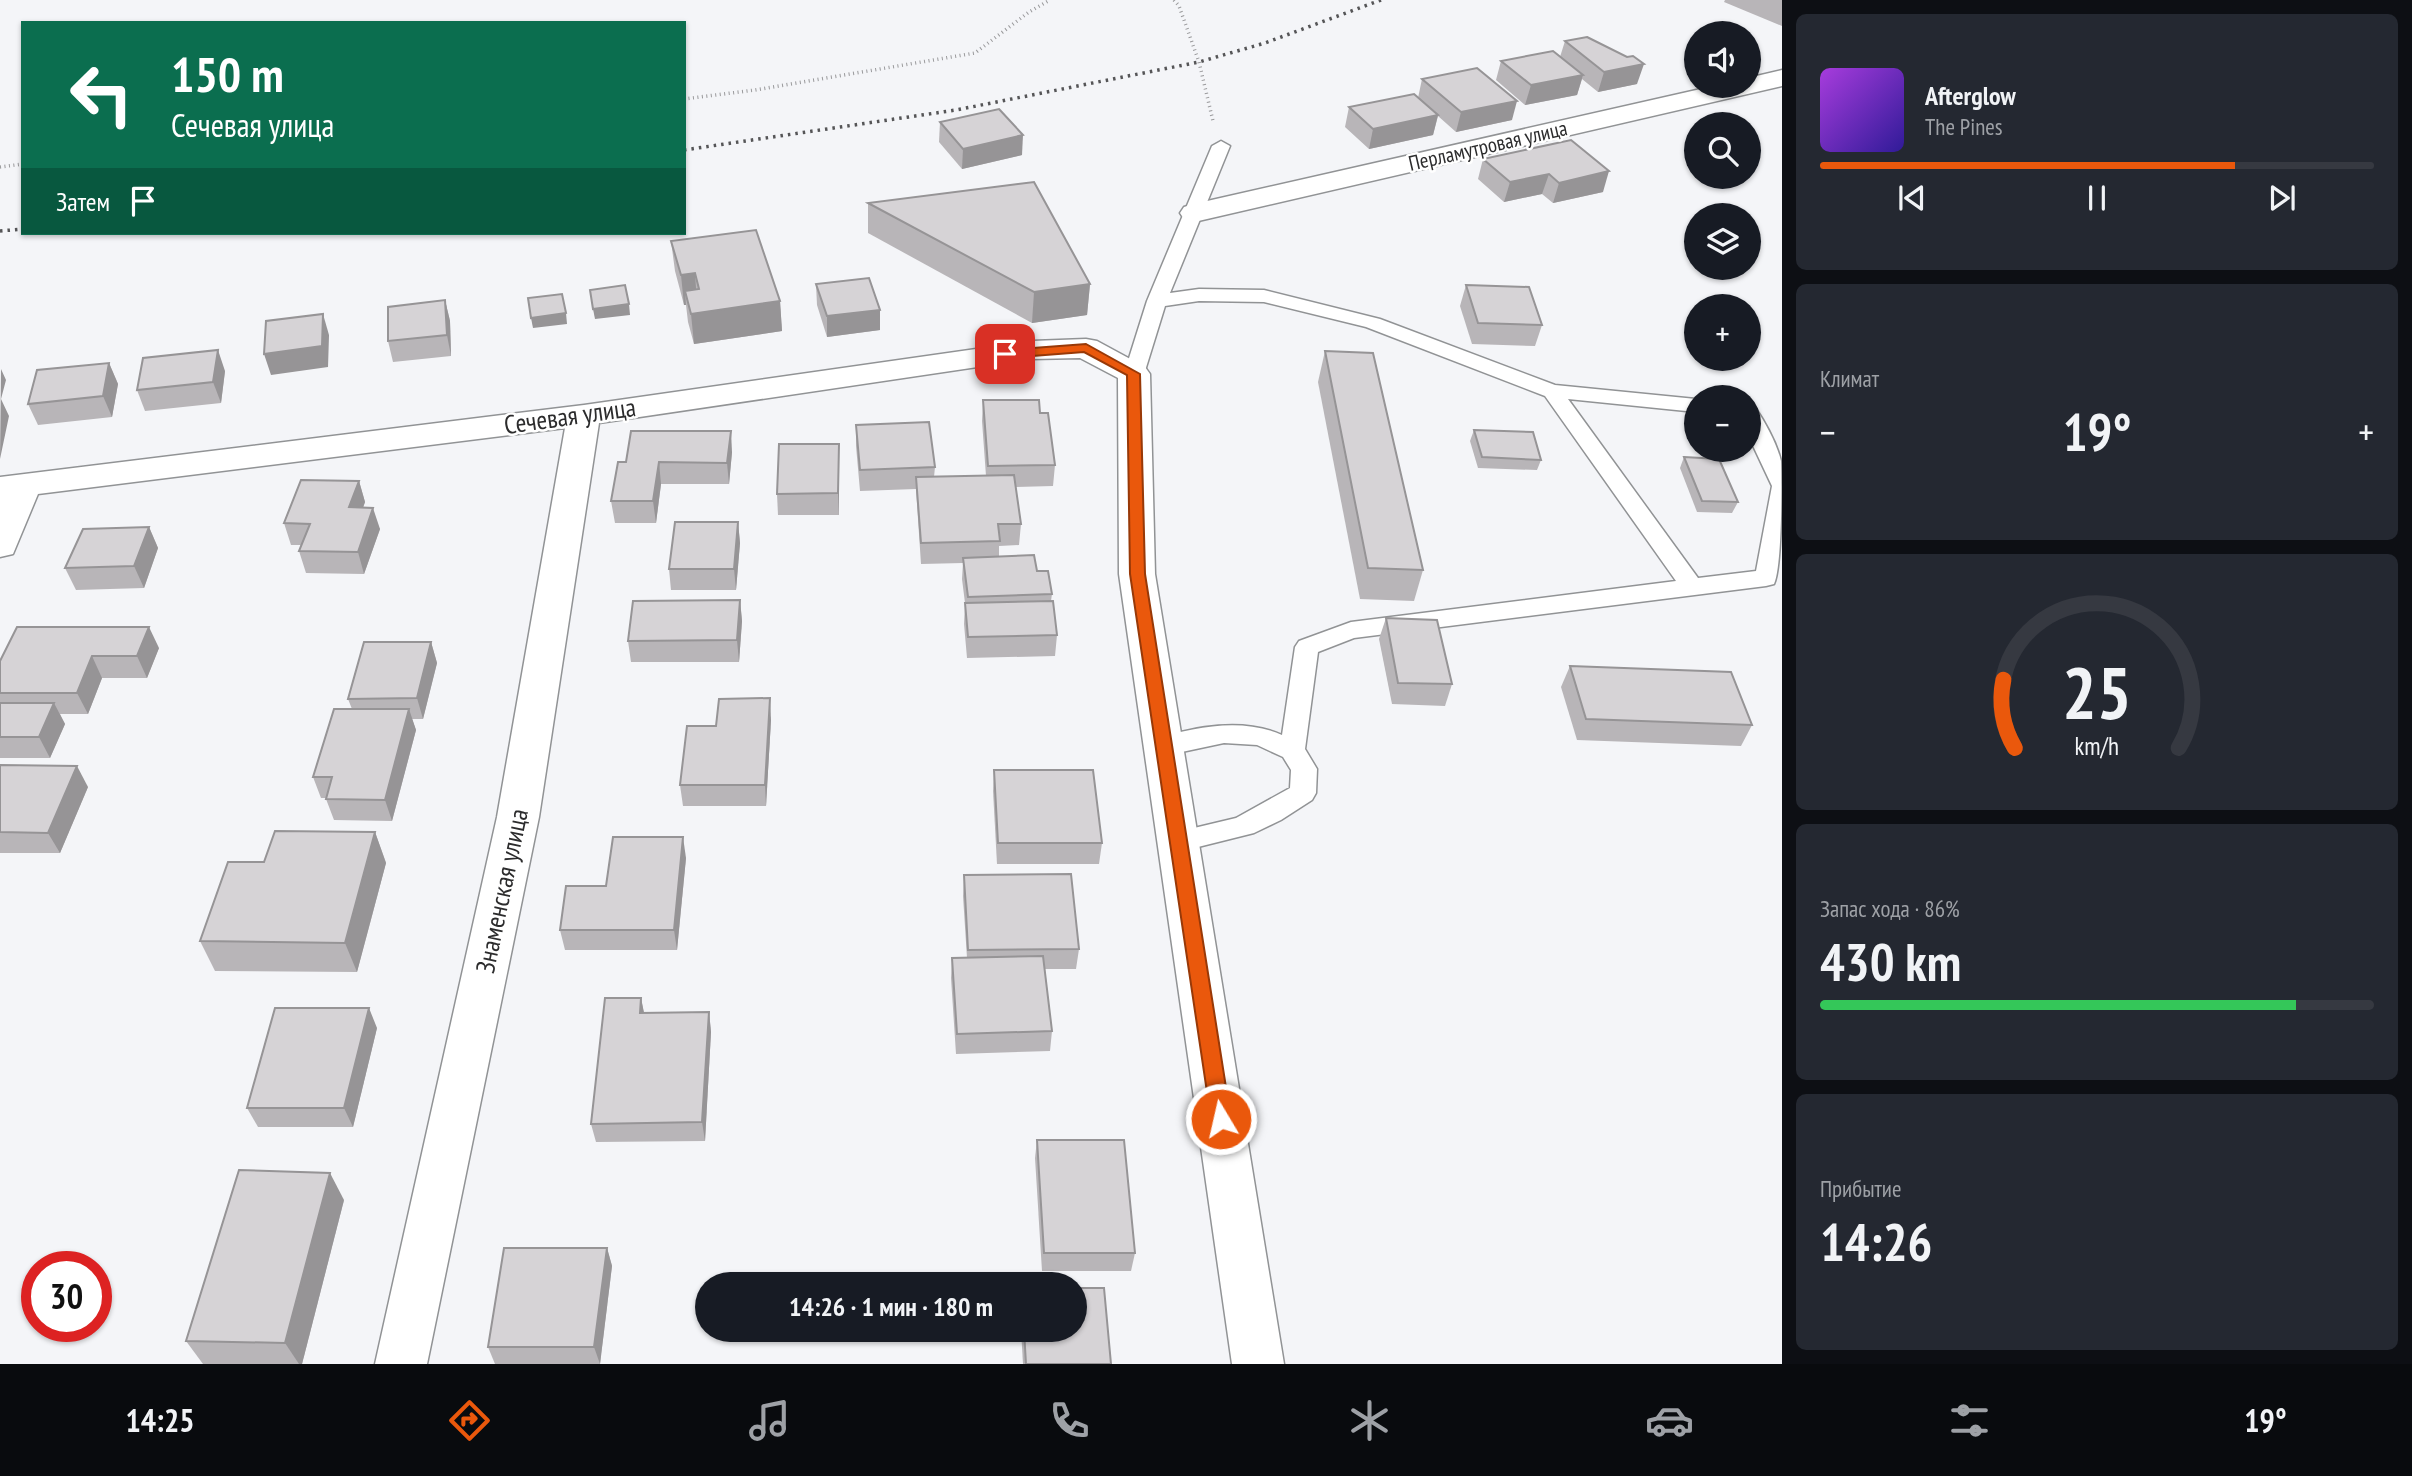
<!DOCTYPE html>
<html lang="ru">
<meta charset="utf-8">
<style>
:root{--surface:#171b24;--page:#242831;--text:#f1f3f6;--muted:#9ea1a6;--line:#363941;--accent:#ea580c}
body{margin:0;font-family:"PT Sans Narrow",sans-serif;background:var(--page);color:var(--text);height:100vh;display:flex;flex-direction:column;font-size:26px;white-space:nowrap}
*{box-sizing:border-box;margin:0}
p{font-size:23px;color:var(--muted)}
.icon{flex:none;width:38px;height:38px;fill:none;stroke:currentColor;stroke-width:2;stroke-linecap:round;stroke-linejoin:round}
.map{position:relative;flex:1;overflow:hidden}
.drawer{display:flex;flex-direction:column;gap:14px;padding:14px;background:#0d0f14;width:630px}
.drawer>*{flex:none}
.hud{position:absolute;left:21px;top:21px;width:665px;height:214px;border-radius:0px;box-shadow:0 2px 5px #0004;background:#0b6e4f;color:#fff;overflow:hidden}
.controls{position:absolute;left:1684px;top:21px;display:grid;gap:14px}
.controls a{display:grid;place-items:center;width:77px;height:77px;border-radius:50%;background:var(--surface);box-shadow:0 2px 5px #0004;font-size:35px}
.speed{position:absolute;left:21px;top:1251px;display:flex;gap:14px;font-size:35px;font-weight:700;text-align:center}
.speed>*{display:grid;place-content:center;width:91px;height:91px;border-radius:50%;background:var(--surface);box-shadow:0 2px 5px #0004;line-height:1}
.speed .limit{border:10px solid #d22;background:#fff;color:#111}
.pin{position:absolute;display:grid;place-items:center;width:60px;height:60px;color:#fff;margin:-30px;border-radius:14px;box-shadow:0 4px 10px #0006}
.me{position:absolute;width:77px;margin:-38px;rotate:351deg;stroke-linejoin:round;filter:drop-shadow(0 0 5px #0008)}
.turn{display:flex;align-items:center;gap:24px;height:147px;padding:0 35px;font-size:32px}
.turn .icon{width:91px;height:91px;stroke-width:2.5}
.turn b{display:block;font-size:49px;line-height:60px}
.then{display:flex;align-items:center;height:66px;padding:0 35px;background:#0003;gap:14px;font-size:26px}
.big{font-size:52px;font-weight:700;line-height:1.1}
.drawer .tile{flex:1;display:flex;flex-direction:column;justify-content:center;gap:10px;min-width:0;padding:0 24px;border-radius:10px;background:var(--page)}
.drawer .dial{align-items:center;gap:0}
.dial svg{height:182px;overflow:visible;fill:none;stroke:var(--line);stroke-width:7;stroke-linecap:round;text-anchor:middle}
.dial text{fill:var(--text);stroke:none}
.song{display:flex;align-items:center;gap:21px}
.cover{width:84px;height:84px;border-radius:10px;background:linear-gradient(135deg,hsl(280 70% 55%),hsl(250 70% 35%))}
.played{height:7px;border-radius:4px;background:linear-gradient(90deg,var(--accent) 75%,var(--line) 75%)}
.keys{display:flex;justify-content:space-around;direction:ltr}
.heat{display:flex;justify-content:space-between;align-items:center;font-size:38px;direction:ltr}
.charge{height:10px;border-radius:5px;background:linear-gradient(90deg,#34c759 86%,var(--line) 0)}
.trip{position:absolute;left:695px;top:1272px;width:392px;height:70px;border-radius:35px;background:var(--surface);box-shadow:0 2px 5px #0004;font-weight:700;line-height:70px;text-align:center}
.menu{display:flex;height:112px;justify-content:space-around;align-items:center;background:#090b0e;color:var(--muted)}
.menu .icon{width:49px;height:49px}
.menu .selected{color:var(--accent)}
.menu b{font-size:32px;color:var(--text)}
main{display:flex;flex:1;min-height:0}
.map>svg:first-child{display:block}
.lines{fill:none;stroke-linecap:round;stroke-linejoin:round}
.lane-casing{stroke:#919395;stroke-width:3}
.street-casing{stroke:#919395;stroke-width:3}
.path{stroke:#99999b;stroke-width:3.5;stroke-dasharray:1 3.5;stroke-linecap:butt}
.lane{fill:#fff;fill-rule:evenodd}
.street{fill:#fff;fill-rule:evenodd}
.rail{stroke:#555557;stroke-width:3.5;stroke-dasharray:2.5 5;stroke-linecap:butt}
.wall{fill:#b8b5b8}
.shaded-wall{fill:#969496}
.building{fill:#d6d3d6;stroke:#969496;stroke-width:2}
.route{fill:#ea580c;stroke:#983908;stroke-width:2}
.labels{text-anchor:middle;stroke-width:5;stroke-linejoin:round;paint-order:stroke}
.far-street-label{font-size:21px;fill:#2c2c2d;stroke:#fff}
.street-label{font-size:26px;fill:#2c2c2d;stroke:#fff}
</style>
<main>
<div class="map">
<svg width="1782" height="1364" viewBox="0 0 1782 1364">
<rect width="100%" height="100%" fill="#f4f5f8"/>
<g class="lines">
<g class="lane-casing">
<path id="lane" d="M1221 141 1230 146 1170 293 1199 289 1264 290 1380 319 1555 385 1696 399V412L1568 399 1698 578 1756 571 1772 486 1748 435V406L1755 407C1765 422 1777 444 1781 461 1782 479 1782 568 1774 584L1766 586 1354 638 1318 652 1305 749 1317 769 1316 793 1312 800 1281 820 1254 833 1178 852 1169 848 1165 841 1169 834 1236 818 1290 788 1291 770 1283 757 1257 745 1224 743 1163 756 1154 753 1150 746 1154 739C1195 727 1242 717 1282 735L1295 647 1299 641 1351 622 1676 581 1545 396 1366 327 1264 302 1199 301 1165 306 1144 374 1141 378H1127L1124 374 1147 301 1212 146Z"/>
</g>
<g class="street-casing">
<g id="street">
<polygon points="1782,70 1782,86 1194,222 1184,219 1180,213 1184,207 1194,204 1714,86 1748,86 1748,78"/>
<polygon points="1086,339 1097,341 1145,367 1150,374 1155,574 1284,1364 1232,1364 1119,574 1118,378 1080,358 1032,359 599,423 539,817 427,1364 375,1364 497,817 565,428 38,494 13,554 0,557 0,477 584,405 1032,341"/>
</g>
</g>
<g class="path">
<polyline points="1174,0 1179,6 1199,62 1213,121"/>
<polyline points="684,99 755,90 975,53 1029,12 1050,0"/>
<polyline points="0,167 23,164"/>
</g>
<use href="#lane" class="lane"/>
<use href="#street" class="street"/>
<g class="rail">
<polyline points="684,150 956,110 1199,62 1265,43 1381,0"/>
<polyline points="0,231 23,229"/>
</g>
</g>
<g class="wall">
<polygon points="1725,0 1782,0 1782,26 1724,2"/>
<polygon points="1565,41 1637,84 1598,92 1582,79 1577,95 1525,105 1496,80 1501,61 1560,57"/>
<polygon points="1422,79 1512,120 1456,132 1438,116 1433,135 1369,149 1345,127 1349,107 1418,98"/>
<polygon points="940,122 1022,155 962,169 939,142"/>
<polygon points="1571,140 1603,192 1553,203 1542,194 1504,202 1478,179 1483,159"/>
<polygon points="868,203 1090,284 1087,315 1032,323 868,233"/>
<polygon points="671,241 780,301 782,331 694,344 688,322 686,305 684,305 675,271"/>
<polygon points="816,284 880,310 880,330 827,337 817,305"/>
<polygon points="1466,285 1542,325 1535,346 1472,344 1460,306"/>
<polygon points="445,300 450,321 451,356 393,362 388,341"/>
<polygon points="1325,351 1423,570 1414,601 1360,599 1318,382"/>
<polygon points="109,363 118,384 112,417 38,425 28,404"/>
<polygon points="225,371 221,403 145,411 137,390"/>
<polygon points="983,400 1040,413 1055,465 1053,486 1016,487 1021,524 1019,545 999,546 999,556 1037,571 1052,594 1051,601 1057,635 1055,656 967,658 964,624 965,603 962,579 963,563 921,564 916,489 860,491 856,446 856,425 935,467 934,477 986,476 982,421"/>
<polygon points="1474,430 1541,460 1537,470 1478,468 1470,441"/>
<polygon points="839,444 839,515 778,515 777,494"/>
<polygon points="732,452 729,484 661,484 656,523 615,523 611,501 626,462"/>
<polygon points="1684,457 1738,502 1732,513 1697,512 1680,468"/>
<polygon points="359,481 365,502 363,508 380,529 364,574 306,573 299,551 301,545 291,545 284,523"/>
<polygon points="738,522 740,543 736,590 671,590 669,569"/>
<polygon points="149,527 158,548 144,588 76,590 65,568"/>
<polygon points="740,600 742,621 739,662 631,662 628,641"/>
<polygon points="1386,618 1452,684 1445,706 1392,704 1379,639"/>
<polygon points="431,642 437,663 423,719 412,719 416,730 392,821 334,820 326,799 326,798 321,798 313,777 352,709 348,699"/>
<polygon points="159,648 147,678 102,678 88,714 60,714 65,724 50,758 0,758 0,661"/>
<polygon points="1570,666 1752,725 1741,746 1577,740 1561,687"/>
<polygon points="771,720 766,806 683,806 680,785 716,726"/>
<polygon points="0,765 88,787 60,853 0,853"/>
<polygon points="994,770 1102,843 1099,864 997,864 993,791"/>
<polygon points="375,832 386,863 357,972 215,971 200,941 264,862"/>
<polygon points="686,858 677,950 565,950 560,930 606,886"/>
<polygon points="964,875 1079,949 1076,969 1045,969 1052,1031 1050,1051 956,1054 951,978 952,958 967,958 963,896"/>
<polygon points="641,998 644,1013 709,1012 711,1032 705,1141 596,1142 591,1124"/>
<polygon points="377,1028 353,1127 258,1127 247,1108"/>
<polygon points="1037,1140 1135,1253 1131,1271 1042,1271 1035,1158"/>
<polygon points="344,1200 302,1364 203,1364 186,1341"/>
<polygon points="607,1248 612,1266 600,1364 495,1364 488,1347"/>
<polygon points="1021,1330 1074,1330 1111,1364 1023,1364"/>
</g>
<g class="shaded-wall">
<polygon points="1644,64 1637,84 1598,92 1604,72"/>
<polygon points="1583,75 1577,95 1525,105 1531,85"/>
<polygon points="1517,101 1512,120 1456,132 1461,112"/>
<polygon points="1438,115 1433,135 1369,149 1373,129"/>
<polygon points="1023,135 1022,155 962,169 963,149"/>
<polygon points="1609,171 1603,192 1553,203 1559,183"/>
<polygon points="1549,174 1542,194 1504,202 1510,182"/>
<polygon points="695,273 697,303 685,291 686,305 684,305 681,275"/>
<polygon points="1090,284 1087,315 1032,323 1034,292"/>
<polygon points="445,300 450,321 451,356 447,335"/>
<polygon points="780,301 782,331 694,344 691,314"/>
<polygon points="629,304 630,315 595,319 593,309"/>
<polygon points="880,310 880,330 827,337 827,316"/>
<polygon points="566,313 567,324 533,328 531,318"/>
<polygon points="323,314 329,335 328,367 271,375 264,354"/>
<polygon points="218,350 225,371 221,403 213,382"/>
<polygon points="109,363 118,384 112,417 103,396"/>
<polygon points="1,369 6,380 1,399 9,416 0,459"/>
<polygon points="731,431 732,452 729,484 727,463"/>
<polygon points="839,444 839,515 838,493"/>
<polygon points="659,462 661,484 656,523 653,501"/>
<polygon points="359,481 365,502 355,529 349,507"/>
<polygon points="373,508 380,529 364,574 358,552"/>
<polygon points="738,522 740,543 736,590 734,569"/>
<polygon points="149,527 158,548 144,588 134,566"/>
<polygon points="740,600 742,621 739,662 737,640"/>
<polygon points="149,627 159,648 147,678 137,656"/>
<polygon points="431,642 437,663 423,719 417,698"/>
<polygon points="92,656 102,678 88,714 77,693"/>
<polygon points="770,698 771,720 766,806 765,785"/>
<polygon points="54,703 65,724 50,758 39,737"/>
<polygon points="409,709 416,730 392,821 385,800"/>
<polygon points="77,766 88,787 60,853 48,833"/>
<polygon points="375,832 386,863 357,972 345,943"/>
<polygon points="683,837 686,858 677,950 674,930"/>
<polygon points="641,998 645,1018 640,1013"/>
<polygon points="369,1008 377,1028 353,1127 344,1108"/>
<polygon points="709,1012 711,1032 705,1141 702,1122"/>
<polygon points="330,1173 344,1200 302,1364 299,1364 285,1343"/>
<polygon points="607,1248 612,1266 600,1364 594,1347"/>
</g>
<g class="building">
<polygon points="1587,37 1627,57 1633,56 1644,64 1604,72 1565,41"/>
<polygon points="1553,51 1583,75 1531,85 1501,61"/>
<polygon points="1477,68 1517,101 1461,112 1422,79"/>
<polygon points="1414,94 1438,115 1373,129 1349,107"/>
<polygon points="999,109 1023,135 963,149 940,122"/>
<polygon points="1571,140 1609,171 1559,183 1549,174 1510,182 1483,159"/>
<polygon points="1034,182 1090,284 1034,292 868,203"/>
<polygon points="756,230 780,301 691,314 685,291 699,289 695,273 681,275 671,241"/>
<polygon points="869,278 880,310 827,316 816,284"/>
<polygon points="625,285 629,304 593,309 590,290"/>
<polygon points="1466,285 1529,287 1542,325 1478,323"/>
<polygon points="562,294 566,313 531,318 528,298"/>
<polygon points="445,300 447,335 388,341 388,307"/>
<polygon points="323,314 322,346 264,354 266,321"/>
<polygon points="218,350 213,382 137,390 143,358"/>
<polygon points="1325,351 1373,353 1423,570 1368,568"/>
<polygon points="109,363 103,396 28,404 37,370"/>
<polygon points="983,400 1039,400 1040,413 1048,413 1055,465 988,466"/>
<polygon points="929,422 935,467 860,470 856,425"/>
<polygon points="1474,430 1533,432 1541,460 1482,457"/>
<polygon points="631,431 731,431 727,463 659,462 653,501 611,501 618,462 626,462"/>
<polygon points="779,444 839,444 838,493 777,494"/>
<polygon points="1684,457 1719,459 1738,502 1702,501"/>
<polygon points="1014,475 1021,524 998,524 1000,541 921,543 916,477"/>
<polygon points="301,480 359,481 349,507 373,508 358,552 299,551 310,524 284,523"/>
<polygon points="675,522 738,522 734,569 669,569"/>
<polygon points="149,527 134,566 65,568 83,529"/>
<polygon points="1034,555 1037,571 1048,571 1052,594 968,597 963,558"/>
<polygon points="740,600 737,640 628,641 633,601"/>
<polygon points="1053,601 1057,635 968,637 965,603"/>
<polygon points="1386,618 1437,620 1452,684 1398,683"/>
<polygon points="17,627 149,627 137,656 92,656 77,693 0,693 0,661"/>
<polygon points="364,642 431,642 417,698 348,699"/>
<polygon points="1570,666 1731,672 1752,725 1586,719"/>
<polygon points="770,698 765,785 680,785 687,726 716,726 719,699"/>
<polygon points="0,703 54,703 39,737 0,737"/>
<polygon points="334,709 409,709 385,800 326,799 332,777 313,777"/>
<polygon points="0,765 77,766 48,833 0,832"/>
<polygon points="994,770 1093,770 1102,843 998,843"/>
<polygon points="275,831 375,832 345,943 200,941 228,862 264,862"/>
<polygon points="613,837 683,837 674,930 560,930 566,886 606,886"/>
<polygon points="1071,874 1079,949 968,950 964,875"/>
<polygon points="1043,956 1052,1031 957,1034 952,958"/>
<polygon points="605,998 641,998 640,1013 709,1012 702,1122 591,1124"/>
<polygon points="275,1008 369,1008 344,1108 247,1108"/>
<polygon points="1037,1140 1124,1140 1135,1253 1044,1253"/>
<polygon points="239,1170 330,1173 285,1343 186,1341"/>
<polygon points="504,1248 607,1248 594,1347 488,1347"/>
<polygon points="1074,1288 1104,1288 1111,1364 1026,1364 1024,1330 1074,1330"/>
</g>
<polygon class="route" points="1086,344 1140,374 1145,574 1231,1119 1228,1126 1221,1128 1214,1126 1211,1119 1130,574 1127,375 1084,352 1005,358 999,354 1005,350"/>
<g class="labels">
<g class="far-street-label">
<text transform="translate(1488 146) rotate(-13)" y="7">Перламутровая улица</text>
</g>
<g class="street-label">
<text transform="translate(570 416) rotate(-8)" y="9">Сечевая улица</text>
<text transform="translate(502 891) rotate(-78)" y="9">Знаменская улица</text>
</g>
</g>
</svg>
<div class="controls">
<a><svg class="icon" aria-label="sound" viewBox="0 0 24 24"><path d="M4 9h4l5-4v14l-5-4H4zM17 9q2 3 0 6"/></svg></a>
<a><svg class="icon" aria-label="search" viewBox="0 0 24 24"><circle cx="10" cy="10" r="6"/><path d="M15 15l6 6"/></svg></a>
<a><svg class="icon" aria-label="layers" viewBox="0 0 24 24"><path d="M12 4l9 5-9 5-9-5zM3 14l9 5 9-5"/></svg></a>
<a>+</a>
<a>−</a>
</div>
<div class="speed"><div class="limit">30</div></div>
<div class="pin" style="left:1005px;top:354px;background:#d93025"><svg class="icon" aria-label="arrive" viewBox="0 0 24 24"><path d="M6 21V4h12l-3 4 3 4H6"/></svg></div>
<svg class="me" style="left:1221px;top:1119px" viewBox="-20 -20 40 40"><circle r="17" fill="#ea580c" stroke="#fff" stroke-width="3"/><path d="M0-11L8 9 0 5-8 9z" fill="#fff"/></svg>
<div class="trip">14:26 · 1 мин · 180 m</div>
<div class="hud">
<div class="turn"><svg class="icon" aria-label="left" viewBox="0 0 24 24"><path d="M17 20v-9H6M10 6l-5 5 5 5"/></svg><div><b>150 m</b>Сечевая улица</div></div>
<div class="then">Затем<svg class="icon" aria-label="arrive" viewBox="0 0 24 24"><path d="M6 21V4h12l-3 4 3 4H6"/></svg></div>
</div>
</div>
<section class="drawer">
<div class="tile">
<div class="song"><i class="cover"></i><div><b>Afterglow</b><p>The Pines</p></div></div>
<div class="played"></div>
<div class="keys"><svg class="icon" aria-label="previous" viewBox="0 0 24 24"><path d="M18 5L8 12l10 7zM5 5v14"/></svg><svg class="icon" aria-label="pause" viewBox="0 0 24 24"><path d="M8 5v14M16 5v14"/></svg><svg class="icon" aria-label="next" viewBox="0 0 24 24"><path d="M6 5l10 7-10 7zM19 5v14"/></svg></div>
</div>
<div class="tile"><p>Климат</p>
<div class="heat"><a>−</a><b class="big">19°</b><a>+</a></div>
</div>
<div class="tile dial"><svg viewBox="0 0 100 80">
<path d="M14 69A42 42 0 1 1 86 69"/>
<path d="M14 69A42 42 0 0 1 9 39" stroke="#ea580c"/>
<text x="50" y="56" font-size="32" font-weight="700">25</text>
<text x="50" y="72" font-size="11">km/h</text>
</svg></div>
<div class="tile"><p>Запас хода · 86%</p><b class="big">430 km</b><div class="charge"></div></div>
<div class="tile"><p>Прибытие</p><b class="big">14:26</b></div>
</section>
</main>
<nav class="menu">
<b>14:25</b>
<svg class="icon selected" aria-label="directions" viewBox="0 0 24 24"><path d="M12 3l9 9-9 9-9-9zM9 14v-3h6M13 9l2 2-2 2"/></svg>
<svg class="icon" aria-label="music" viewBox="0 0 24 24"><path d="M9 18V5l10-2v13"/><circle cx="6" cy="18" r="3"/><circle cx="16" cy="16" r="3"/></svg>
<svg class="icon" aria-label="phone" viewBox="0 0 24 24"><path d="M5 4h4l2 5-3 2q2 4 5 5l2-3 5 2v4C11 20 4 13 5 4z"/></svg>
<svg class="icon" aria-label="climate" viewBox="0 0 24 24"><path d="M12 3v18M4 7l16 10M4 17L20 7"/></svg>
<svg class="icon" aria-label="car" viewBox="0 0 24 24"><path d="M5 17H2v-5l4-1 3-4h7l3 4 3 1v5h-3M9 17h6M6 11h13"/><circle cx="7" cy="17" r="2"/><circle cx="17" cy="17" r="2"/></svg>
<svg class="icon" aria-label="filters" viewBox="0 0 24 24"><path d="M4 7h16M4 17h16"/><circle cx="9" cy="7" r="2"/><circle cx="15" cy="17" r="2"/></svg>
<b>19°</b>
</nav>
